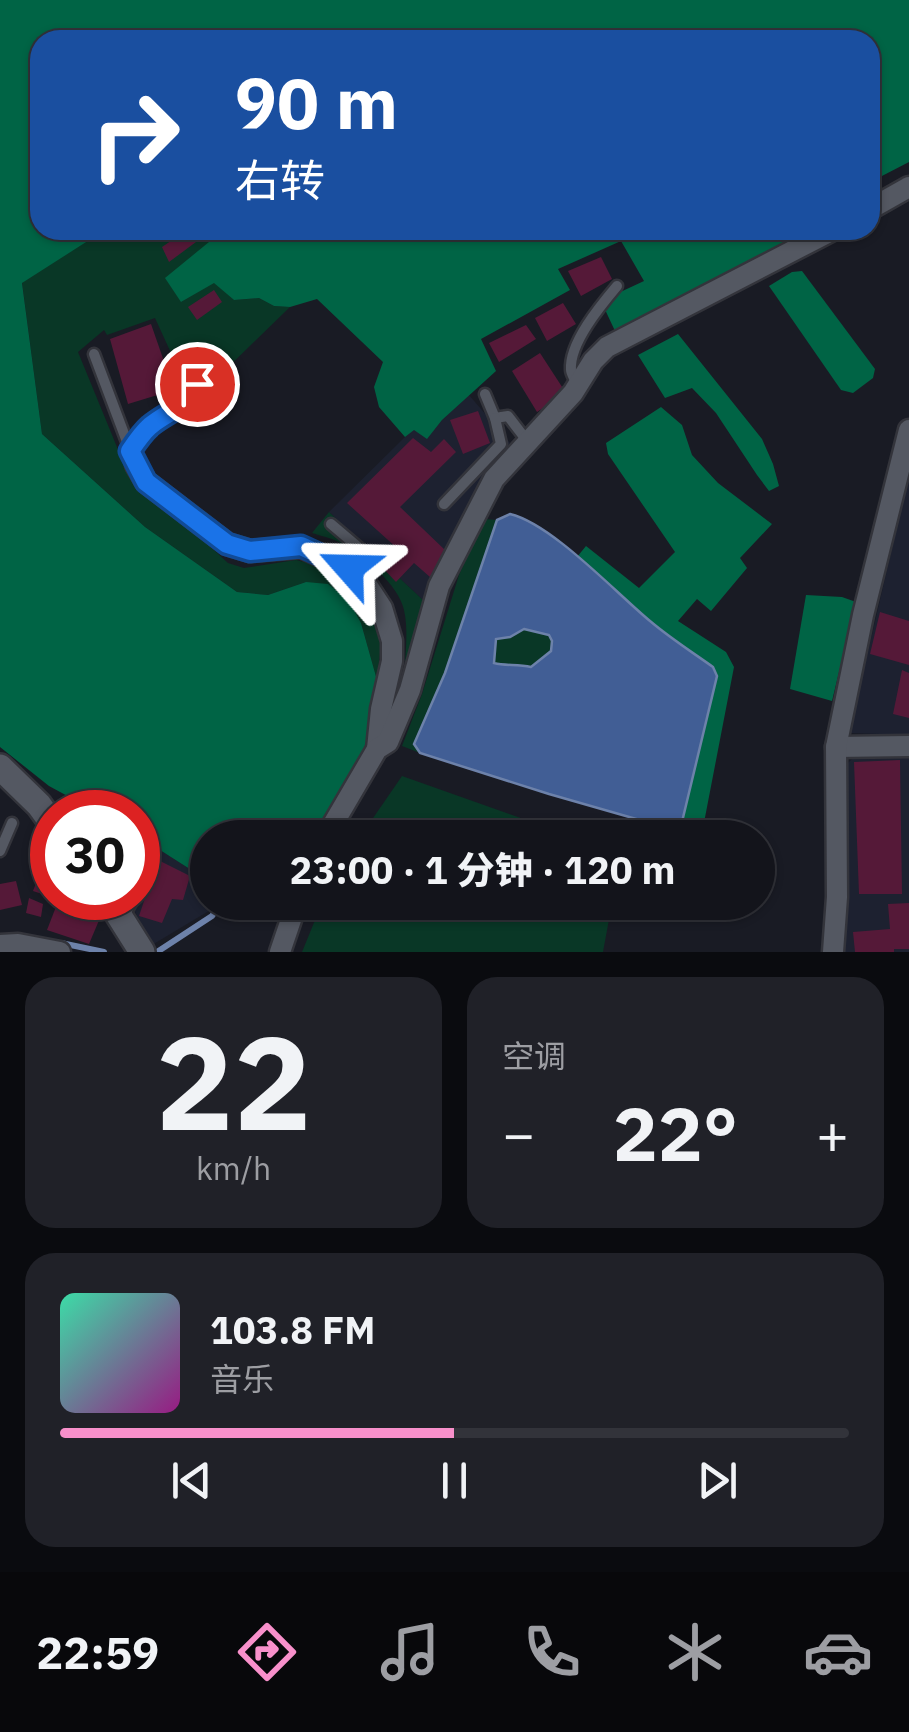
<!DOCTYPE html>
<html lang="zh">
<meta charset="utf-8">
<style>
:root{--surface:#13141b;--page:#202128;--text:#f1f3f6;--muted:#9d9ea3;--line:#32333a;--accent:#f890cb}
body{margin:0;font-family:"IBM Plex Sans","Noto Sans SC",sans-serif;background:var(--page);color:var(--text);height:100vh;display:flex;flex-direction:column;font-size:38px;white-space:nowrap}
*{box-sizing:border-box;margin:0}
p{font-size:32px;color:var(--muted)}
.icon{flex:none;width:55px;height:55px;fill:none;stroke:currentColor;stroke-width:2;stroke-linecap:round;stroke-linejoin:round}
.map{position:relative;height:952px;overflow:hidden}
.side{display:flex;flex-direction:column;gap:25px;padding:25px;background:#0a0b0f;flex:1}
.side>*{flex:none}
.hud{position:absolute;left:30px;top:30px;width:850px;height:210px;border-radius:30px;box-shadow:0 2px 8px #0004,0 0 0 2px var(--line);background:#1a4fa0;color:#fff;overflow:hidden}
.speed{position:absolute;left:30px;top:790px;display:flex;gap:20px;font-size:50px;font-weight:700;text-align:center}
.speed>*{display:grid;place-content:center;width:130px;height:130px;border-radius:50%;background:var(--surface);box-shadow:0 2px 8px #0004,0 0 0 2px var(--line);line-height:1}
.speed .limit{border:15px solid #d22;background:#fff;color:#111}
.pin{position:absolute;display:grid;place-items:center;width:85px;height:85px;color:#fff;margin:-42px;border:5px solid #fff;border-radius:50%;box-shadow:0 2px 10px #0007}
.me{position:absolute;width:110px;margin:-55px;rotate:295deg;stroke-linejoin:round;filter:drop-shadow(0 0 8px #0008)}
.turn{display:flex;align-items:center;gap:35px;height:210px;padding:0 40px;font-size:45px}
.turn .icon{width:130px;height:130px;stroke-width:2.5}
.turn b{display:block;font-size:70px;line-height:85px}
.big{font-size:75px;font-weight:800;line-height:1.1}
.side .tile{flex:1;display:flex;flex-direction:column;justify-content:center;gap:15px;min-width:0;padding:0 35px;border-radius:30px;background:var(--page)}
.side .dial{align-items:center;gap:0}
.dial b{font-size:130px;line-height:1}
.song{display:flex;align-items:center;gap:30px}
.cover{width:120px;height:120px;border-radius:15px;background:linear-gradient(135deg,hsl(160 70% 55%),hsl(310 70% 35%))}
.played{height:10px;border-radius:5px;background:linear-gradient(90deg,var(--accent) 50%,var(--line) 50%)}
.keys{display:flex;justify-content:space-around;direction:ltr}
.heat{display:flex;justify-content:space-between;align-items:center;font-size:55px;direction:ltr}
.side .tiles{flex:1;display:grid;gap:25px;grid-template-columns:1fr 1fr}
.tile:last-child{grid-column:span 2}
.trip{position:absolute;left:190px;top:820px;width:585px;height:100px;border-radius:50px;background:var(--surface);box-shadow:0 2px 8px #0004,0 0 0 2px var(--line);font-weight:800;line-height:100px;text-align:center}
.menu{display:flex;height:160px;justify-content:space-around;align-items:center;background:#08080b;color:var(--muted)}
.menu .icon{width:70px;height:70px}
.menu .active{color:var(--accent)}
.menu b{font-size:45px;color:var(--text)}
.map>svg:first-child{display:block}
.built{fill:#1d2130}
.green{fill:#093726}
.forest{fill:#006445}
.water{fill:#415e95;stroke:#6d82aa;stroke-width:2.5;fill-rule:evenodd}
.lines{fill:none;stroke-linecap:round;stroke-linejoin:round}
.stream{stroke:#6d82aa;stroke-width:6}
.building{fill:#551938}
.service-casing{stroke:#33343b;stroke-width:15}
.minor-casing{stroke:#33343b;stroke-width:25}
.tertiary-casing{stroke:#33343b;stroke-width:30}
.service{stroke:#545862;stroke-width:10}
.minor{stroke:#545862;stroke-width:20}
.tertiary{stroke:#545862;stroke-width:25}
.route-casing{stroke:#114b97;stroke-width:25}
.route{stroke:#1a73e8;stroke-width:18}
</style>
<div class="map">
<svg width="909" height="952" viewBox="0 0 909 952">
<rect width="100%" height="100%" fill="#191b24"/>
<g class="built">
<polygon points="469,395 510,443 479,487 424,601 329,512 405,437 414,429 427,438 442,420"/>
<polygon points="909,474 909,735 849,733 894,540"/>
<polygon points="856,755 909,756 909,952 839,952 848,763"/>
<polygon points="138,836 207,880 208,902 215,903 212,909 152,945 128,898 138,898"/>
</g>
<g class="green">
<polygon points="105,230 201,230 210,241 181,302 214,282 234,300 259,298 274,306 290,307 213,382 186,353 171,353 155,318 107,335 104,330 78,352 126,469 228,563 244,568 296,560 320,566 350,586 367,603 381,644 377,680 361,623 306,582 268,595 237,592 145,527 42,434 22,282"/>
<path d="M329 512 424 601 405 665C406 647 408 628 404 610 399 585 363 555 341 543 332 538 321 536 312 533Z"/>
<polygon points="484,519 497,520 445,673 414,743 420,753 402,746 422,694 459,575"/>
<path d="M524 629 549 635 552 641 551 651 531 667C518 664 506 666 494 663L496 639 510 637Z"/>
<polygon points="402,776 574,837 360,837"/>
<polygon points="322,903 322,902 612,903 603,952 302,952"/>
</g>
<g class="forest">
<polygon points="0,0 909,0 909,162 880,177 870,178 870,40 40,40 40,230 105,230 22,283 42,434 145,527 237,592 268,595 306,582 328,584 348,600 361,623 377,680 369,740 315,837 208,838 207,880 138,836 138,812 97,812 49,786 0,747"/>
<polygon points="201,230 741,230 743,232 758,230 765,242 791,230 813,230 615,331 601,301 644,281 621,241 558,269 570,290 481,339 496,371 442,420 427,439 414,430 405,437 379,407 374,387 383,362 317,299 290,307 274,306 259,298 234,300 214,283 181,302 165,278 209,242"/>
<polygon points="802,271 875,369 873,378 853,393 841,390 769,286 792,272"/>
<polygon points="678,334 762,439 773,464 779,486 769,491 757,475 716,413 692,388 665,398 638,355"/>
<polygon points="661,407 682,425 692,455 718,483 772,524 740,558 747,568 711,611 697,599 678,621 726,652 734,667 702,833 689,833 681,826 717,676 712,667 654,624 577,557 586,546 639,588 675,552 608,454 606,443"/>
<polygon points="806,595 842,597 856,602 832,701 790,689"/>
</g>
<path class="water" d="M510 514C552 524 615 592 650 621 670 638 692 652 713 667L717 676 681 826 664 827 549 794 420 753 414 744 445 673 497 520ZM524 629 549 635 552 641 551 651 531 667C517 664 506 666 494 663L496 639 510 637Z"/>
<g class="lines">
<g class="stream">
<polyline points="61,943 104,952"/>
<polyline points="157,952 212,916 222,902"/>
</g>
</g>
<g class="building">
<polygon points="187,230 196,242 169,262 162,247"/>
<polygon points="601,257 612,279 581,296 568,271"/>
<polygon points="214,290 222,302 197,320 188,307"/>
<polygon points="563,303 576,324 547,341 535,318"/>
<polygon points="151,324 174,390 128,404 110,339"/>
<polygon points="526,325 536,339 499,362 489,343"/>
<polygon points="540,353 566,393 537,412 512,371"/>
<polygon points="478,411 490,443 463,454 450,420"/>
<polygon points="413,438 431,452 444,439 456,452 400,507 445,550 430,577 414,563 396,582 381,566 398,549 347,503"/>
<polygon points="880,612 909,621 909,665 870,654"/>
<polygon points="902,670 909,673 909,718 893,714"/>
<polygon points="900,760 902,894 859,894 854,762"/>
<polygon points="49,850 52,852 52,884 48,896 33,891"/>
<polygon points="138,850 190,876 183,900 172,899 162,923 139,916 149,886 138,881"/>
<polygon points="16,881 22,905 0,910 0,884"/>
<polygon points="29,898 43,904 41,917 26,913"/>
<polygon points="59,899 100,918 89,944 47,930"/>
<polygon points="909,903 909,949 894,949 894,952 855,952 853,932 890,929 888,904"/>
</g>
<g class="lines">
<g class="service-casing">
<g id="service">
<polyline points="94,354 132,455"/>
<path d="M578 385C576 382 571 373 571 370 569 343 601 305 617 286"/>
<polyline points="485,394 495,418 508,416 528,442"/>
<path d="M131 451C137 442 142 431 151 424 180 402 204 407 190 362"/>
<polyline points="444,504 501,444 495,418"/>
<polyline points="331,524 364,552 349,569"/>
<polyline points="0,851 12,823"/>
<polyline points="123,917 134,898"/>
</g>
</g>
<g class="minor-casing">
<g id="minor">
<polyline points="870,209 909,187"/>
<polyline points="136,465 146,482 227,544 250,551 301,547 349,569 365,582 382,608 392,641 392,661 381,709 377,749"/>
<polyline points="836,747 909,746"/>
<polyline points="325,838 377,749 388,742 410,690 439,586 494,479 573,393 593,361 607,347 833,230"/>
<polyline points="0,945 18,944 60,952"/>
<polyline points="280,952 297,902"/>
<polyline points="833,952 837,897 836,747 863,615 909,430"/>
</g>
</g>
<g class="tertiary-casing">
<g id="tertiary">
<polyline points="0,767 39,805 52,823"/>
<polyline points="108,898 142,952"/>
</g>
</g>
<use href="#service" class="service"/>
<use href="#minor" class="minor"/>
<use href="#tertiary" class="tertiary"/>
</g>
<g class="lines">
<g class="route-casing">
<path id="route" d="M197 384C189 407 168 411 150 426 142 433 136 442 130 451L146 482 227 544 250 551 301 546 349 568"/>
</g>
<use href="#route" class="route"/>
</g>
</svg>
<div class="speed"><div class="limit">30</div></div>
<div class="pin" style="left:197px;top:384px;background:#d93025"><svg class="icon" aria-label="arrive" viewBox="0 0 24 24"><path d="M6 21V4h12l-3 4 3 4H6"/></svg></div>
<svg class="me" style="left:349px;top:568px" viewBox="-20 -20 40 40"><path d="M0-17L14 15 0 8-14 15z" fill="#1a73e8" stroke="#fff" stroke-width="4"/></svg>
<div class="trip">23:00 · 1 分钟 · 120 m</div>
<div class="hud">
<div class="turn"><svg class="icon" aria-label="right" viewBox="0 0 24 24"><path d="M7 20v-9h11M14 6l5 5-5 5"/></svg><div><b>90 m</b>右转</div></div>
</div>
</div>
<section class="side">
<div class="tiles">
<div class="tile dial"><b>22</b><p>km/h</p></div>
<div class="tile"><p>空调</p>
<div class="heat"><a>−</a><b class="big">22°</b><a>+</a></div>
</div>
<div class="tile">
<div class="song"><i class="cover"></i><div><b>103.8 FM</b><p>音乐</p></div></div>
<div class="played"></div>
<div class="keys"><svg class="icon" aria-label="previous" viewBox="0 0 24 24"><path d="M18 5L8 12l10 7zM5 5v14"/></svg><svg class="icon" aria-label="pause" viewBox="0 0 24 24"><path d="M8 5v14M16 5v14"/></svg><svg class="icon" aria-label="next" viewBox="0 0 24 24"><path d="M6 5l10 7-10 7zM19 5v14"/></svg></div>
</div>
</div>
</section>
<nav class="menu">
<b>22:59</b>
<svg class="icon active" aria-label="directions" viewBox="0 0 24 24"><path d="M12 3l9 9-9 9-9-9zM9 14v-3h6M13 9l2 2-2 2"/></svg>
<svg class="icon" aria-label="music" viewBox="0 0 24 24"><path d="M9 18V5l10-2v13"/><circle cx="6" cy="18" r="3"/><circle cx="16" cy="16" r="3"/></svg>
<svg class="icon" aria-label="phone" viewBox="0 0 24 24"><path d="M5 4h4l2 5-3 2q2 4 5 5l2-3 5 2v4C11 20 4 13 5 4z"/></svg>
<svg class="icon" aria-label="climate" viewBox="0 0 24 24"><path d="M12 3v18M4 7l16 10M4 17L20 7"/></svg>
<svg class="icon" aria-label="car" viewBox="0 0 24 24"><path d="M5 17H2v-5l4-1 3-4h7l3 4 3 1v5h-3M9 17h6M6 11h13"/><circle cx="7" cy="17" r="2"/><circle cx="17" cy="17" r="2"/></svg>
</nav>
